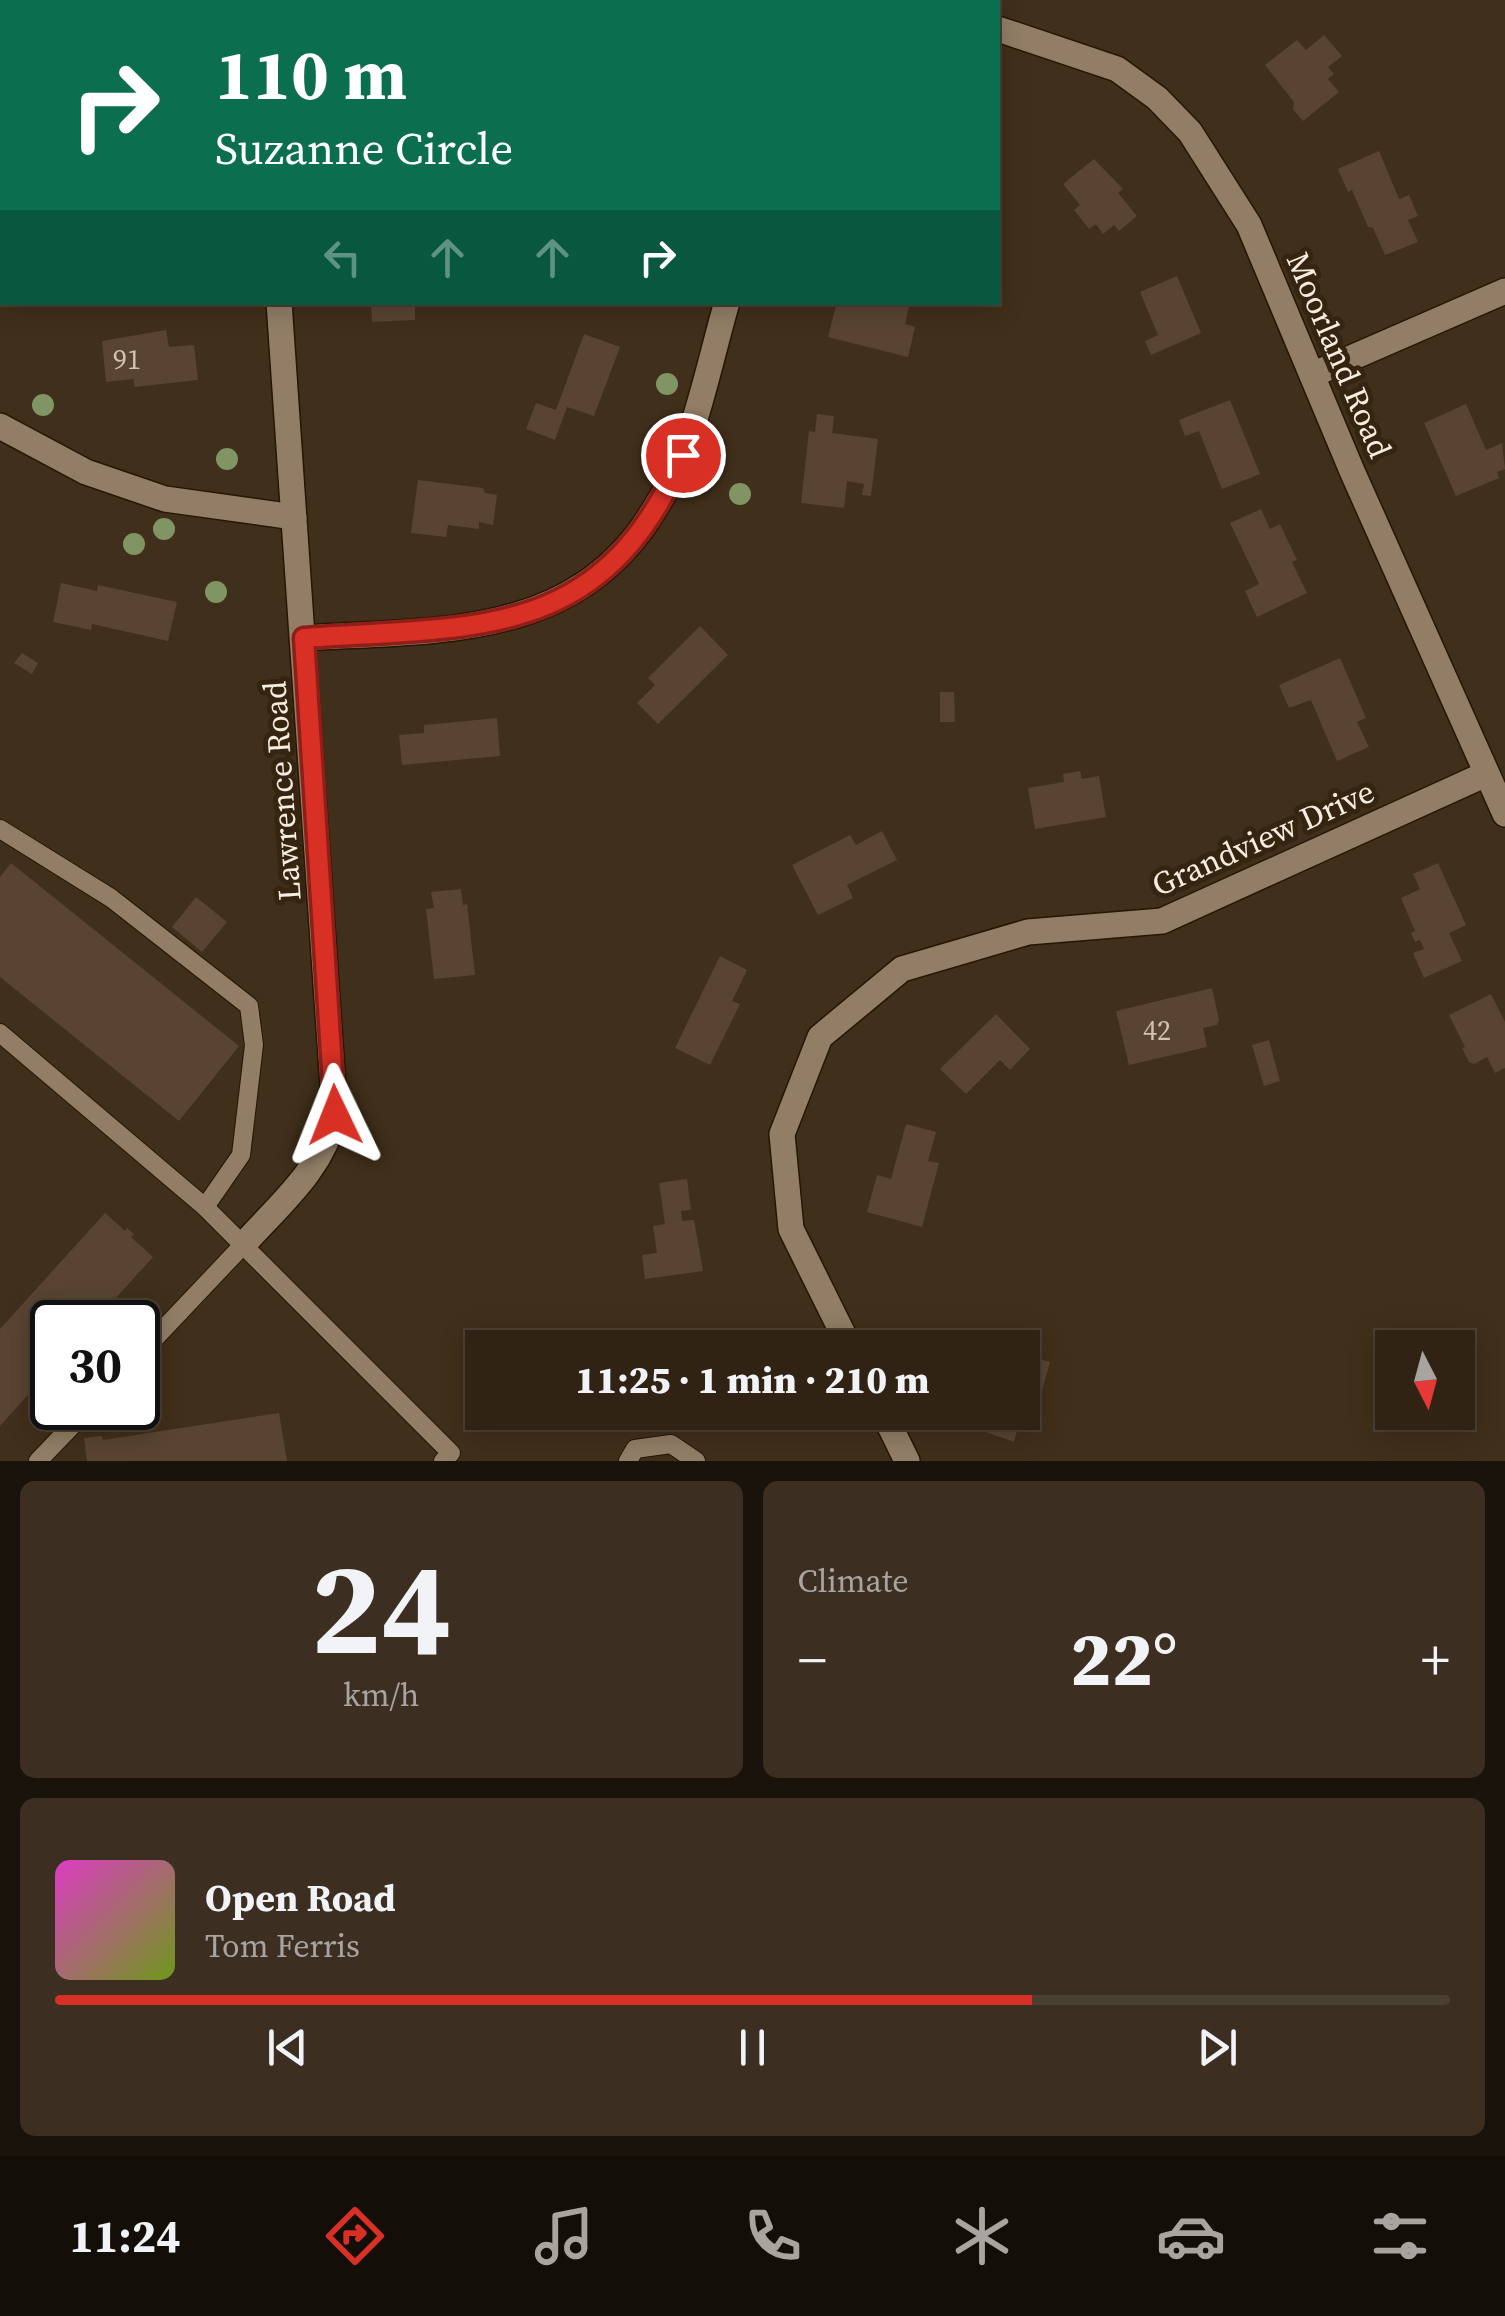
<!DOCTYPE html>
<meta charset="utf-8">
<style>
:root{--surface:#302314;--page:#3c2f22;--text:#f1f3f6;--muted:#a8a4a0;--line:#4b4034;--accent:#d93025}
body{margin:0;font-family:"Source Serif 4",serif;background:var(--page);color:var(--text);height:100vh;display:flex;flex-direction:column;font-size:38px;white-space:nowrap}
*{box-sizing:border-box;margin:0}
p{font-size:32px;color:var(--muted)}
.icon{flex:none;width:55px;height:55px;fill:none;stroke:currentColor;stroke-width:2;stroke-linecap:round;stroke-linejoin:round}
.map{position:relative;height:1461px;overflow:hidden}
.panel{display:flex;flex-direction:column;gap:20px;padding:20px;background:#1a130b;flex:1}
.panel>*{flex:none}
.top-card{position:absolute;left:0px;top:0px;width:1000px;height:305px;box-shadow:0 5px 25px #0003,0 0 0 2px var(--line);background:#0b6e4f;color:#fff;overflow:hidden}
.needle{width:65px;rotate:174deg}
.fabs{position:absolute;left:1375px;top:1330px;display:grid;gap:20px}
.fabs a{display:grid;place-items:center;width:100px;height:100px;border-radius:0px;background:var(--surface);box-shadow:0 5px 25px #0003,0 0 0 2px var(--line);font-size:50px}
.speed{position:absolute;left:30px;top:1300px;display:flex;gap:20px;font-size:50px;font-weight:700;text-align:center}
.speed>*{display:grid;place-content:center;width:130px;height:130px;border-radius:50%;background:var(--surface);box-shadow:0 5px 25px #0003,0 0 0 2px var(--line);line-height:1}
.speed .limit{border:5px solid #111;border-radius:15px;background:#fff;color:#111}
.pin{position:absolute;display:grid;place-items:center;width:85px;height:85px;color:#fff;margin:-42px;border:5px solid #fff;border-radius:50%;box-shadow:0 2px 10px #0007}
.me{position:absolute;width:110px;margin:-55px;rotate:358deg;stroke-linejoin:round;filter:drop-shadow(0 0 8px #0008)}
.turn{display:flex;align-items:center;gap:35px;height:210px;padding:0 50px;font-size:45px}
.turn .icon{width:130px;height:130px;stroke-width:2.5}
.turn b{display:block;font-size:70px;line-height:85px}
.lanes{display:flex;align-items:center;height:95px;padding:0 50px;background:#0003;justify-content:center;gap:50px;direction:ltr}
.lanes .off{opacity:.35}
.big{font-size:75px;font-weight:800;line-height:1.1}
.panel .tile{flex:1;display:flex;flex-direction:column;justify-content:center;gap:15px;min-width:0;padding:0 35px;border-radius:15px;background:var(--page)}
.panel .dial{align-items:center;gap:0}
.dial b{font-size:130px;line-height:1}
.song{display:flex;align-items:center;gap:30px}
.cover{width:120px;height:120px;border-radius:15px;background:linear-gradient(135deg,hsl(310 70% 55%),hsl(80 70% 35%))}
.played{height:10px;border-radius:5px;background:linear-gradient(90deg,var(--accent) 70%,var(--line) 70%)}
.keys{display:flex;justify-content:space-around;direction:ltr}
.heat{display:flex;justify-content:space-between;align-items:center;font-size:55px;direction:ltr}
.panel .tiles{flex:1;display:grid;gap:20px;grid-template-columns:1fr 1fr}
.tile:last-child{grid-column:span 2}
.trip{position:absolute;left:465px;top:1330px;width:575px;height:100px;border-radius:0px;background:var(--surface);box-shadow:0 5px 25px #0003,0 0 0 2px var(--line);font-weight:800;line-height:100px;text-align:center}
.dock{display:flex;height:160px;justify-content:space-around;align-items:center;background:#130e08;color:var(--muted)}
.dock .icon{width:70px;height:70px}
.dock .current{color:var(--accent)}
.dock b{font-size:45px;color:var(--text)}
.map>svg:first-child{display:block}
.building{fill:#594431}
.lines{fill:none;stroke-linecap:round;stroke-linejoin:round}
.lane-casing{stroke:#261603;stroke-width:20}
.street-casing{stroke:#261603;stroke-width:28}
.lane{stroke:#927e67;stroke-width:18}
.street{stroke:#927e67;stroke-width:25}
.tree{fill:#809464}
.route-casing{stroke:#8d1f18;stroke-width:25}
.route{stroke:#d93025;stroke-width:18}
.labels{text-anchor:middle;stroke-width:10;stroke-linejoin:round;paint-order:stroke}
.number-label{font-size:28px;fill:#d0c3b4}
.street-label{font-size:32px;fill:#f8ede0;stroke:#352510}
</style>
<div class="map">
<svg width="1505" height="1461" viewBox="0 0 1505 1461">
<rect width="100%" height="100%" fill="#402f1a"/>
<g class="building">
<polygon points="1324,35 1342,56 1328,67 1334,74 1328,79 1339,92 1303,121 1293,109 1294,102 1265,65 1297,40 1306,50"/>
<polygon points="1379,151 1399,199 1409,195 1418,216 1408,220 1418,242 1385,255 1373,228 1368,227 1352,190 1348,192 1338,169"/>
<polygon points="1094,159 1123,189 1118,193 1137,216 1119,231 1114,225 1103,234 1096,224 1089,229 1074,210 1080,205 1063,184"/>
<polygon points="1177,276 1201,333 1151,355 1145,341 1158,335 1140,292"/>
<polygon points="371,302 415,302 415,320 372,322"/>
<polygon points="837,302 910,302 905,324 915,327 908,357 828,337"/>
<polygon points="166,330 169,347 194,345 198,380 134,387 134,379 106,382 102,341"/>
<polygon points="584,334 620,347 594,416 567,407 555,440 526,429 536,403 556,410"/>
<polygon points="1230,400 1260,474 1222,489 1199,431 1185,436 1179,420"/>
<polygon points="1466,404 1486,450 1502,443 1505,469 1497,472 1499,478 1456,496 1424,423"/>
<polygon points="817,414 834,416 832,433 878,439 871,496 862,495 864,484 847,481 844,508 801,503 809,431 815,432"/>
<polygon points="418,480 483,488 485,493 497,495 493,525 479,522 479,529 448,525 446,537 411,533"/>
<polygon points="1261,509 1270,529 1280,524 1297,560 1292,562 1307,593 1257,617 1245,591 1259,584 1230,523"/>
<polygon points="61,583 97,591 98,585 177,602 168,641 92,624 91,630 53,622"/>
<polygon points="700,626 728,655 658,724 637,703 655,685 648,678"/>
<polygon points="22,653 38,663 32,674 14,663"/>
<polygon points="1340,658 1366,718 1357,722 1369,747 1337,761 1311,700 1289,708 1279,685"/>
<polygon points="940,692 954,692 955,722 940,722"/>
<polygon points="497,718 500,756 402,765 399,735 424,733 424,725"/>
<polygon points="1080,771 1082,779 1099,776 1106,817 1035,829 1028,788 1064,782 1063,774"/>
<polygon points="882,831 897,860 847,885 853,898 818,915 792,865 850,835 856,845"/>
<polygon points="11,863 239,1046 179,1121 0,977 0,877"/>
<polygon points="1438,863 1466,925 1449,933 1462,961 1424,978 1413,953 1424,949 1420,940 1415,942 1411,933 1415,931 1401,898 1420,889 1413,874"/>
<polygon points="461,889 463,905 467,904 475,975 434,979 426,909 434,908 431,892"/>
<polygon points="196,897 227,922 202,952 172,927"/>
<polygon points="720,956 747,970 732,1001 740,1004 710,1065 675,1048"/>
<polygon points="1212,988 1219,1020 1217,1025 1203,1028 1207,1047 1129,1065 1116,1011"/>
<polygon points="1491,994 1505,1022 1505,1068 1495,1073 1487,1057 1474,1064 1469,1062 1462,1048 1465,1047 1449,1015"/>
<polygon points="996,1014 1030,1049 1010,1070 1000,1060 966,1094 940,1069"/>
<polygon points="1269,1040 1280,1081 1264,1086 1252,1045"/>
<polygon points="906,1124 936,1132 928,1161 939,1163 922,1227 867,1212 877,1175 891,1179"/>
<polygon points="687,1179 691,1210 681,1211 682,1221 694,1220 703,1271 645,1279 642,1255 657,1253 653,1226 665,1224 659,1183"/>
<polygon points="105,1213 125,1231 127,1228 134,1234 131,1237 153,1257 94,1322 52,1322 52,1368 0,1426 0,1329"/>
<polygon points="1022,1354 1050,1362 1033,1423 1020,1420 1014,1442 986,1432 991,1412 1022,1412"/>
<polygon points="279,1413 287,1461 87,1461 84,1438 102,1436 103,1440"/>
</g>
<g class="lines">
<g class="lane-casing">
<g id="lane">
<polyline points="0,829 111,898 249,1006 254,1045 241,1155 205,1207"/>
<polyline points="0,1033 205,1207 451,1453 443,1461"/>
<polyline points="138,1356 244,1244"/>
<polyline points="38,1461 89,1408"/>
<polyline points="628,1461 635,1449 671,1444 696,1461"/>
</g>
</g>
<g class="street-casing">
<g id="street">
<polyline points="257,0 258,2"/>
<polyline points="879,0 889,2"/>
<polyline points="817,2 818,0"/>
<polyline points="998,29 1117,69 1157,98 1190,132 1249,225 1352,471 1505,814"/>
<polyline points="1312,375 1505,291"/>
<polyline points="0,426 86,472 165,499 294,517"/>
<path d="M304 638C430 630 565 640 645 524 659 503 673 481 682 457 701 408 712 354 727 302"/>
<path d="M244 1244C280 1204 323 1169 335 1115L279 302"/>
<polyline points="850,1348 791,1229 782,1134 820,1037 902,969 1028,932 1162,921 1486,774"/>
<polyline points="883,1412 907,1461"/>
</g>
</g>
<use href="#lane" class="lane"/>
<use href="#street" class="street"/>
</g>
<g class="tree">
<circle cx="667" cy="384" r="11"/>
<circle cx="43" cy="405" r="11"/>
<circle cx="227" cy="459" r="11"/>
<circle cx="740" cy="494" r="11"/>
<circle cx="164" cy="529" r="11"/>
<circle cx="134" cy="544" r="11"/>
<circle cx="216" cy="592" r="11"/>
</g>
<g class="lines">
<g class="route-casing">
<path id="route" d="M335 1115 304 638C478 626 603 641 683 455"/>
</g>
<use href="#route" class="route"/>
</g>
<g class="labels">
<g class="number-label">
<text x="127" y="369">91</text>
<text x="1157" y="1040">42</text>
</g>
<g class="street-label">
<text transform="translate(1339 355) rotate(67)" y="11">Moorland Road</text>
<text transform="translate(282 791) rotate(-94)" y="11">Lawrence Road</text>
<text transform="translate(1263 838) rotate(-24)" y="11">Grandview Drive</text>
</g>
</g>
</svg>
<div class="fabs">
<a><svg class="needle" viewBox="-14 -14 28 28"><path d="M0-13l5 13h-10z" fill="#e53935"/><path d="M0 13l5-13h-10z" fill="#a8a4a0"/></svg></a>
</div>
<div class="speed"><div class="limit">30</div></div>
<div class="pin" style="left:683px;top:455px;background:#d93025"><svg class="icon" aria-label="arrive" viewBox="0 0 24 24"><path d="M6 21V4h12l-3 4 3 4H6"/></svg></div>
<svg class="me" style="left:335px;top:1115px" viewBox="-20 -20 40 40"><path d="M0-17L14 15 0 8-14 15z" fill="#d93025" stroke="#fff" stroke-width="4"/></svg>
<div class="trip">11:25 · 1 min · 210 m</div>
<div class="top-card">
<div class="turn"><svg class="icon" aria-label="right" viewBox="0 0 24 24"><path d="M7 20v-9h11M14 6l5 5-5 5"/></svg><div><b>110 m</b>Suzanne Circle</div></div>
<div class="lanes"><svg class="icon off" aria-label="left" viewBox="0 0 24 24"><path d="M17 20v-9H6M10 6l-5 5 5 5"/></svg><svg class="icon off" aria-label="ahead" viewBox="0 0 24 24"><path d="M12 20V5M6 11l6-6 6 6"/></svg><svg class="icon off" aria-label="ahead" viewBox="0 0 24 24"><path d="M12 20V5M6 11l6-6 6 6"/></svg><svg class="icon" aria-label="right" viewBox="0 0 24 24"><path d="M7 20v-9h11M14 6l5 5-5 5"/></svg></div>
</div>
</div>
<section class="panel">
<div class="tiles">
<div class="tile dial"><b>24</b><p>km/h</p></div>
<div class="tile"><p>Climate</p>
<div class="heat"><a>−</a><b class="big">22°</b><a>+</a></div>
</div>
<div class="tile">
<div class="song"><i class="cover"></i><div><b>Open Road</b><p>Tom Ferris</p></div></div>
<div class="played"></div>
<div class="keys"><svg class="icon" aria-label="previous" viewBox="0 0 24 24"><path d="M18 5L8 12l10 7zM5 5v14"/></svg><svg class="icon" aria-label="pause" viewBox="0 0 24 24"><path d="M8 5v14M16 5v14"/></svg><svg class="icon" aria-label="next" viewBox="0 0 24 24"><path d="M6 5l10 7-10 7zM19 5v14"/></svg></div>
</div>
</div>
</section>
<nav class="dock">
<b>11:24</b>
<svg class="icon current" aria-label="directions" viewBox="0 0 24 24"><path d="M12 3l9 9-9 9-9-9zM9 14v-3h6M13 9l2 2-2 2"/></svg>
<svg class="icon" aria-label="music" viewBox="0 0 24 24"><path d="M9 18V5l10-2v13"/><circle cx="6" cy="18" r="3"/><circle cx="16" cy="16" r="3"/></svg>
<svg class="icon" aria-label="phone" viewBox="0 0 24 24"><path d="M5 4h4l2 5-3 2q2 4 5 5l2-3 5 2v4C11 20 4 13 5 4z"/></svg>
<svg class="icon" aria-label="climate" viewBox="0 0 24 24"><path d="M12 3v18M4 7l16 10M4 17L20 7"/></svg>
<svg class="icon" aria-label="car" viewBox="0 0 24 24"><path d="M5 17H2v-5l4-1 3-4h7l3 4 3 1v5h-3M9 17h6M6 11h13"/><circle cx="7" cy="17" r="2"/><circle cx="17" cy="17" r="2"/></svg>
<svg class="icon" aria-label="filters" viewBox="0 0 24 24"><path d="M4 7h16M4 17h16"/><circle cx="9" cy="7" r="2"/><circle cx="15" cy="17" r="2"/></svg>
</nav>
